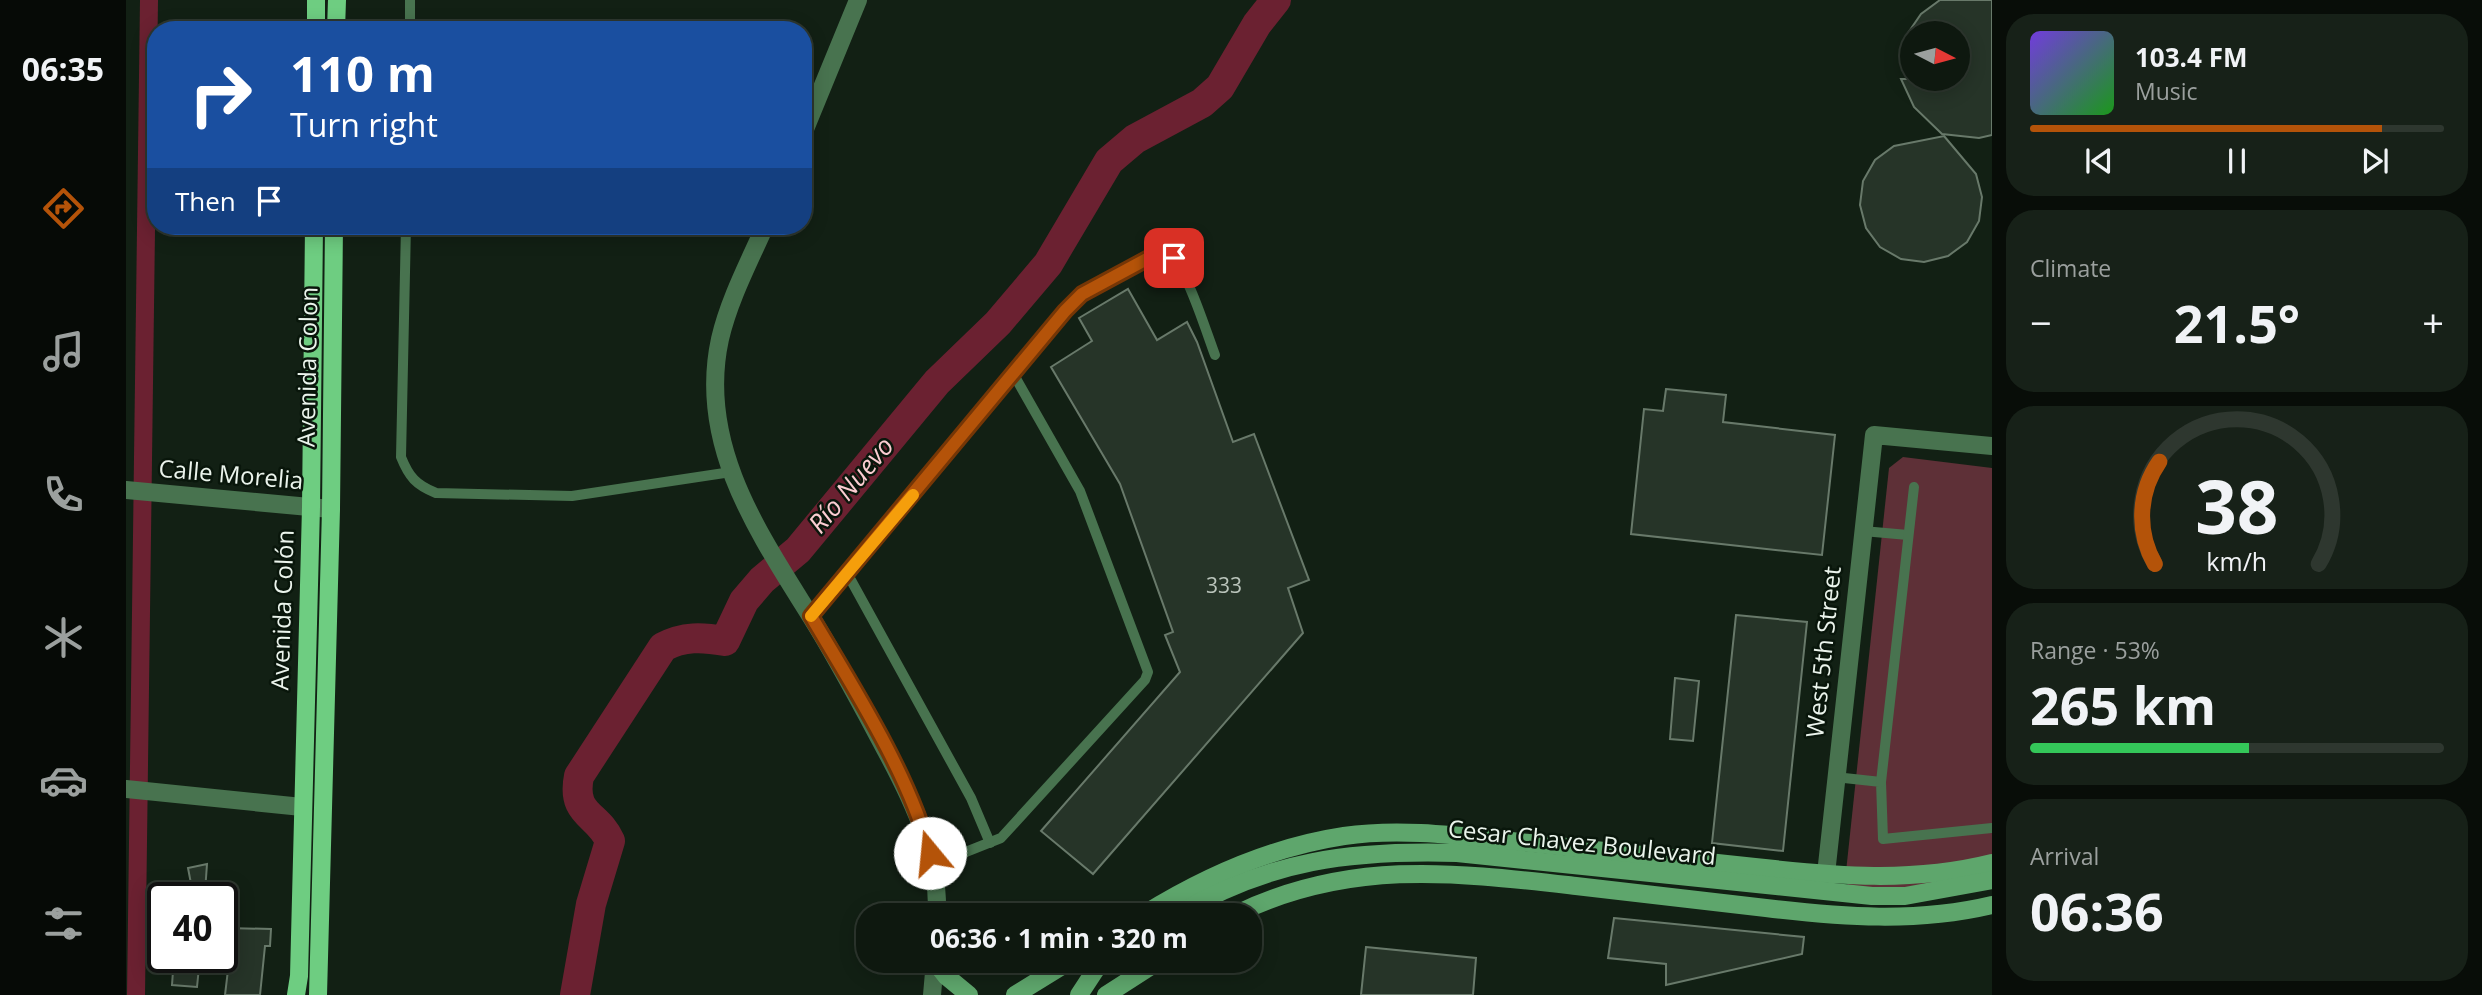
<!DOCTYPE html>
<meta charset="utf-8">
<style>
:root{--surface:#0e180f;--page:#172118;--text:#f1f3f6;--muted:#9ba09e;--line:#2e372f;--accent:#b45309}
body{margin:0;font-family:"Open Sans",sans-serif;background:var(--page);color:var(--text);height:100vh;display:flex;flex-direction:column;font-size:26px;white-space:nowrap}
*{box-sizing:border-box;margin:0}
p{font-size:23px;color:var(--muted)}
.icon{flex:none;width:38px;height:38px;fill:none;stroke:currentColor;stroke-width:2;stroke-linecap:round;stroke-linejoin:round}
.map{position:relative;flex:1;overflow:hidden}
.panel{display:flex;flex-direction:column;gap:14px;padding:14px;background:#080d08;width:490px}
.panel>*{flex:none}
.top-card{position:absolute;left:21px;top:21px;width:665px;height:214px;border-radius:28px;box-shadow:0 4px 18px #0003,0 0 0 2px var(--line);background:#1a4fa0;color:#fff;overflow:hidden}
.needle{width:46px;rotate:96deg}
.buttons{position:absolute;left:1774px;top:21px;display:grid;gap:14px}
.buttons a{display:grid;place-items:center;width:70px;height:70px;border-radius:50%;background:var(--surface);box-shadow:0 4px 18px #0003,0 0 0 2px var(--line);font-size:35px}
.speed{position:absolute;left:21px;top:882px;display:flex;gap:14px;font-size:35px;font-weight:700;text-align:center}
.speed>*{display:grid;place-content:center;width:91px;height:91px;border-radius:50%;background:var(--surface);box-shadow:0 4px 18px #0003,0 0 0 2px var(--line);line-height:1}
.speed .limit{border:4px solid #111;border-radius:10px;background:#fff;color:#111}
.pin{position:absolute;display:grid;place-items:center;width:60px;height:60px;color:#fff;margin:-30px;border-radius:14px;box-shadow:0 4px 10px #0006}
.me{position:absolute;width:77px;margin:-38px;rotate:343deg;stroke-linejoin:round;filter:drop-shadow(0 0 5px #0008)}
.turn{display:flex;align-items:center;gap:24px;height:147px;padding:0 28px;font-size:32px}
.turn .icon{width:91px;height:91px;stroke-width:2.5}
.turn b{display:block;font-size:49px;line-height:60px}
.then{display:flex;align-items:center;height:66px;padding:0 28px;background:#0003;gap:14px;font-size:26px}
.big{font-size:52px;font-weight:700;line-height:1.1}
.panel .tile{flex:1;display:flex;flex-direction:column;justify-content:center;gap:10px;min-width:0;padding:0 24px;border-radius:28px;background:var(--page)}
.panel .dial{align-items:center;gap:0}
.dial svg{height:182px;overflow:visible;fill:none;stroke:var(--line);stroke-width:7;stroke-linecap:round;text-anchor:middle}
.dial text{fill:var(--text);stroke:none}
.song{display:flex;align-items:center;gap:21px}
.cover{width:84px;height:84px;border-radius:10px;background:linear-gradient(135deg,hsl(260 70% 55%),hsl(120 70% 35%))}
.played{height:7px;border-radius:4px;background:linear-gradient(90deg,var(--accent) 85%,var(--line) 85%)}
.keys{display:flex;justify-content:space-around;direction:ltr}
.heat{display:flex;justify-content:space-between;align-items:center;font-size:38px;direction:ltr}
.charge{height:10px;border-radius:5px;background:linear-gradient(90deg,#34c759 53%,var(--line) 0)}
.trip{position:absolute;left:730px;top:903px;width:406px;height:70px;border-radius:28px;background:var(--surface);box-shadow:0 4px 18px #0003,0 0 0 2px var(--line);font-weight:700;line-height:70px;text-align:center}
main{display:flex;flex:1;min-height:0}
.tab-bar{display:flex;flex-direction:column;width:126px;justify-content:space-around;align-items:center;background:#060a06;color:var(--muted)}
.tab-bar .icon{width:49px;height:49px}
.tab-bar .active{color:var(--accent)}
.tab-bar b{font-size:32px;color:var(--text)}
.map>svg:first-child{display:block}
.green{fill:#5e3037}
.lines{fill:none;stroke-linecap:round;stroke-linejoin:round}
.canal{stroke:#6b2131;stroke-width:18}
.river{stroke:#6b2131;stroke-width:30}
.building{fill:#263428;stroke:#68796a;stroke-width:2}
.service{stroke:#48734f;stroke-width:10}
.minor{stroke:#48734f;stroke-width:18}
.tertiary{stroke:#48734f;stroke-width:18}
.secondary{stroke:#5ea66c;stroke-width:18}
.primary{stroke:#6ecd81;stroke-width:18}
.route-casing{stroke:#753606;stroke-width:18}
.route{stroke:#b45309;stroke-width:12}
.slow{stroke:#f59e0b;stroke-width:12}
.labels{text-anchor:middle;stroke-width:5;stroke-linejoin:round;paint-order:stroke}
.number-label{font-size:21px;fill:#bac4bb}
.street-label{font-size:24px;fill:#ebf4ec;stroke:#09160b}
.water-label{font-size:26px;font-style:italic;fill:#fccdd2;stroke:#09160b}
</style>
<main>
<nav class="tab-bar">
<b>06:35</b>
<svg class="icon active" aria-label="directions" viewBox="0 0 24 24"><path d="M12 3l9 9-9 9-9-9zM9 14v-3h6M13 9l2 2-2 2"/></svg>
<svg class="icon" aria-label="music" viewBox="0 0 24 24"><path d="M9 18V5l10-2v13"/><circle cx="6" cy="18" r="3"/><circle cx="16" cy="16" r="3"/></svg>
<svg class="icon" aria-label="phone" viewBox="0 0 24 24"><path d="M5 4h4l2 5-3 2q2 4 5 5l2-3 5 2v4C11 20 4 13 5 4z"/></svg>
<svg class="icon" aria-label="climate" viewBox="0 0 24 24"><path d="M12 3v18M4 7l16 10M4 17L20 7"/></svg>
<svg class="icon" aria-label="car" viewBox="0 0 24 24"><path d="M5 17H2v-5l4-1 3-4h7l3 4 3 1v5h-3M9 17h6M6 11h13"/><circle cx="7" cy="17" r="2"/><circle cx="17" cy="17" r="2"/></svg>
<svg class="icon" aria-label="filters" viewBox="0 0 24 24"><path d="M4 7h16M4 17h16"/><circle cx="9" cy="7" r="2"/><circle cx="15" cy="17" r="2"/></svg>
</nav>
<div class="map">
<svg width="1866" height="995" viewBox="0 0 1866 995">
<rect width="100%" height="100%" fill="#122014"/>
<path class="green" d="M1777 457 1866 468V871C1819 883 1770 892 1722 889L1720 872 1763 468Z"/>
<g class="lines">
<polyline class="canal" points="10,995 23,0"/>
<path class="river" d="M449 995 465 904 484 841C472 813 445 816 453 776L537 647C558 636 576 637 599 641L618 601 636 580 672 550 811 382 872 323 922 264 983 161 1009 139 1076 103 1094 87 1131 24 1150 0"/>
</g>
<g class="building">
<polygon points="1814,0 1866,0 1866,135 1853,138 1816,134 1788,107 1775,79 1832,79 1832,33 1782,33 1795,14"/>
<polygon points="1818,136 1850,174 1856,197 1853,221 1841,242 1822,256 1798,262 1775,259 1754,247 1740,228 1734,205 1737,181 1749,160 1768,146"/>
<polygon points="1002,289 1031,340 1061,322 1071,342 1107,442 1128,434 1183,580 1162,588 1177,633 967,874 915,831 1054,672 1039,635 1047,632 994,484 925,367 966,341 953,318"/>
<polygon points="1540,389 1600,395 1597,422 1709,435 1696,555 1505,534 1518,409 1537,411"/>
<polygon points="1610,615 1681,622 1657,851 1586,843"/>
<polygon points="1549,678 1573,681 1567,741 1544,739"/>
<polygon points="81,864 79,892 67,894 62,868"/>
<rect x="20" y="903" width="17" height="19"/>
<polygon points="1488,918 1678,937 1676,954 1540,985 1540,964 1482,958"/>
<polygon points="100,928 145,929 144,946 139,946 134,995 99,995 104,953 99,953"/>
<polygon points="1240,947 1350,958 1347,995 1235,995"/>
<polygon points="48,957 74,957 71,987 46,985"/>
</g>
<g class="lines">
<g class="service">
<polyline points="284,30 284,0"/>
<path d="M280 226 275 457C283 477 290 485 310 493L446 496 605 472"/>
<polyline points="1737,531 1782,535"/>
<polyline points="721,573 845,798 864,843"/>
<path d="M685 616 939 311 956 294 1032 253C1038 252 1043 253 1047 258 1063 276 1080 331 1089 355"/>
<polyline points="1709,777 1755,782 1757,839 1866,828"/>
<polyline points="1755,782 1788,487"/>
<polyline points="807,865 875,838 1019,680 1022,672 954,491 888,375"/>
</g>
<g class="minor">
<polyline points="0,490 205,509"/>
<polyline points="0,789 176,807"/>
<polyline points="1700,874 1748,435 1866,446"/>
</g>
<g class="tertiary">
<polyline points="677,134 732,0"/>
<path d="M639 226C623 262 603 300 594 339 571 444 632 532 685 617 712 660 736 706 760 751 788 803 813 855 811 915"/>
<polyline points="806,995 809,961"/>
</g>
<g class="secondary">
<path d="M1017 915C1078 877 1145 847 1218 836 1278 827 1342 837 1403 843 1478 851 1554 859 1629 867 1711 876 1786 883 1866 863"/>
<path d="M1051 915C1142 860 1226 850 1331 853L1746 896H1779L1866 880"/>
<path d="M1108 915C1223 859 1327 872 1450 886 1513 893 1577 901 1640 908 1715 917 1791 923 1866 905"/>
<polyline points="809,962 820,976 843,995"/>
<polyline points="889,995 944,961"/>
<polyline points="953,995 970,969 982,961"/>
<polyline points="980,995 1033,961"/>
</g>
<g class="primary">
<polyline points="190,30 190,0"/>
<polyline points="210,30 211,0"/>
<polyline points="170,995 173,976 185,507 188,226"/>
<polyline points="192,995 205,509 208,226"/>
</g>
</g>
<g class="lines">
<g class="route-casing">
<path id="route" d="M804 853C783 774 727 687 685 616L939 311 956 294 1032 253 1040 252 1048 258"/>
</g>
<use href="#route" class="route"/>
<polyline class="slow" points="685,616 787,495"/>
</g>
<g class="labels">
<g class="number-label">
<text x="1098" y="593">333</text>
</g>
<g class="street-label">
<text transform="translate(182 367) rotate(-89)" y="8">Avenida Colon</text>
<text transform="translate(105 475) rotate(5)" y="8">Calle Morelia</text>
<text transform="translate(157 610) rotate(-88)" y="8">Avenida Colón</text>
<text transform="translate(1698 652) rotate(-84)" y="8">West 5th Street</text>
<text transform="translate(1456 843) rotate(6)" y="8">Cesar Chavez Boulevard</text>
</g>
<g class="water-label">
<text transform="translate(725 485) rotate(-50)" y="9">Río Nuevo</text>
</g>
</g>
</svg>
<div class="buttons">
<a><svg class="needle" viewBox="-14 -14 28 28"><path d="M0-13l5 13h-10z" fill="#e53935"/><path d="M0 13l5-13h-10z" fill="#9ba09e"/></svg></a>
</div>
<div class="speed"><div class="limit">40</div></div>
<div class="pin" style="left:1048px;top:258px;background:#d93025"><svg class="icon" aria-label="arrive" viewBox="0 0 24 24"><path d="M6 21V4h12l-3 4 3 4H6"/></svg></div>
<svg class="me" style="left:804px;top:853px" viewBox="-20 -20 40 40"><circle r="19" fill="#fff"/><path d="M0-13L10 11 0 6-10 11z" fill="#b45309"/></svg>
<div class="trip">06:36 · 1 min · 320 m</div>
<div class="top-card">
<div class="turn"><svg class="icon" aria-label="right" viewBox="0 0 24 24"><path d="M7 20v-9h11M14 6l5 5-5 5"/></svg><div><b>110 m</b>Turn right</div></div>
<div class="then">Then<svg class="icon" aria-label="arrive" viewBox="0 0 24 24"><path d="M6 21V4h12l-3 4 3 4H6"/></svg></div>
</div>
</div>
<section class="panel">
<div class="tile">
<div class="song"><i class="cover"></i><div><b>103.4 FM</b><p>Music</p></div></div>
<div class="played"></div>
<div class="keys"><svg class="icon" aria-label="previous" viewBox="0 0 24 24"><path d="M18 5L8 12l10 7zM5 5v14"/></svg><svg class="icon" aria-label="pause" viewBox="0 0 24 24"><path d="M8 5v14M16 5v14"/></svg><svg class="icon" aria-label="next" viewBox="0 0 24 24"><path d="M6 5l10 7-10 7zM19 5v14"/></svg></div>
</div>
<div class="tile"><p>Climate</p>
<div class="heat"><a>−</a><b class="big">21.5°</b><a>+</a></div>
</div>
<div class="tile dial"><svg viewBox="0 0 100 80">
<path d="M14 69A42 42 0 1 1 86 69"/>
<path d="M14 69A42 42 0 0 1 16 24" stroke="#b45309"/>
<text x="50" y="56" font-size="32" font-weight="700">38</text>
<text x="50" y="72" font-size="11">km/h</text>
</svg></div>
<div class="tile"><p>Range · 53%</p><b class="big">265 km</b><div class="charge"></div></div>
<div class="tile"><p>Arrival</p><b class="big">06:36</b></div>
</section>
</main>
